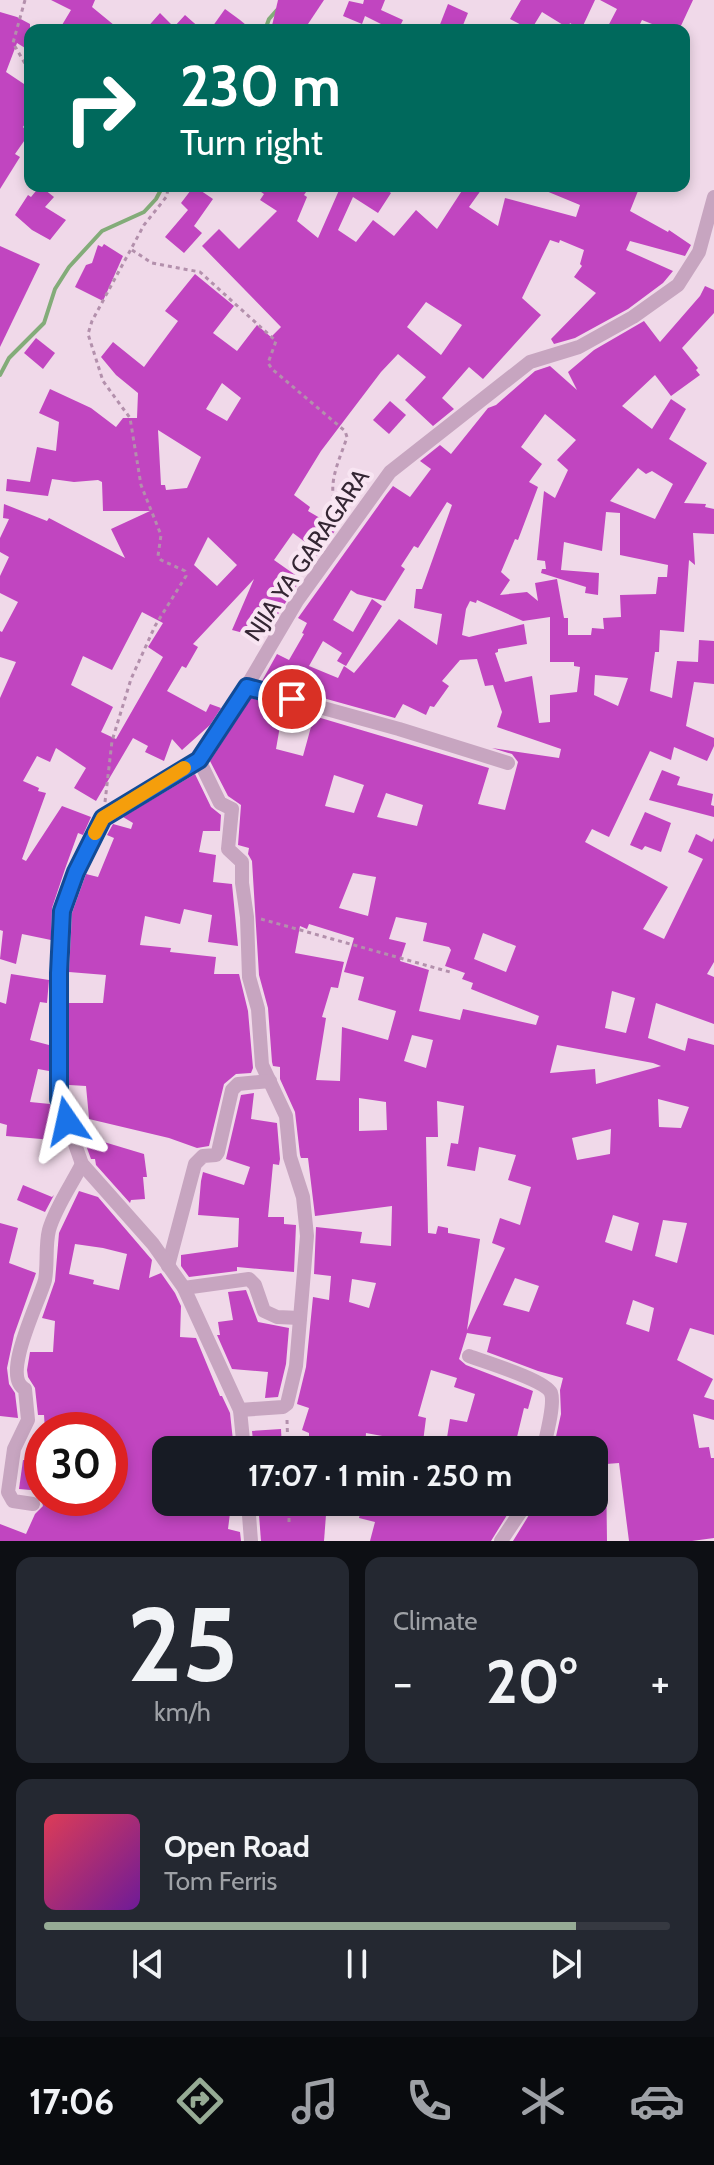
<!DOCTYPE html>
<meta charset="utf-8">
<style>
:root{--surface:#171b24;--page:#242831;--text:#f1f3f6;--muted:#9ea1a6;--line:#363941;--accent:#96ab95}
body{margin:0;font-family:Cabin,sans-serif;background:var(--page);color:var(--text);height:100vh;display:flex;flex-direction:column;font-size:30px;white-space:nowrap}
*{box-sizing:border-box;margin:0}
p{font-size:26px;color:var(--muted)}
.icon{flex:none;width:44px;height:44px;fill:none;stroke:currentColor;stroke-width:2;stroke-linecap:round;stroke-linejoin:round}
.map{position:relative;height:1541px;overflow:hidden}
.sheet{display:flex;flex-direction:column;gap:16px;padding:16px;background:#0d0f14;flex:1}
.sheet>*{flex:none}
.hud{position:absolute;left:24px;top:24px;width:666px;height:168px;border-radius:16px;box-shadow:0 4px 12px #0003;background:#00695c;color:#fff;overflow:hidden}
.speed{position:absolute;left:24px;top:1412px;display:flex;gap:16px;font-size:40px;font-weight:700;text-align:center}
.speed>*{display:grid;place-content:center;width:104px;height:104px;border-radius:50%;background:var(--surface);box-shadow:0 4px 12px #0003;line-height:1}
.speed .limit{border:12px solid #d22;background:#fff;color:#111}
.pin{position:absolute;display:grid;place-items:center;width:68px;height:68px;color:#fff;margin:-34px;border:4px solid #fff;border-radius:50%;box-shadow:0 2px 8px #0007}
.me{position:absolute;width:88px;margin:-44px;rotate:349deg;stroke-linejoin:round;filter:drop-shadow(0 0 6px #0008)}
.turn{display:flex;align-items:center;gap:28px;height:168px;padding:0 24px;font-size:36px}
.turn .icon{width:104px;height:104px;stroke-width:2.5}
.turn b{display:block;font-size:56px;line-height:68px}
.big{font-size:60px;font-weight:800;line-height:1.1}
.sheet .tile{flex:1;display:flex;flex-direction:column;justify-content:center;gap:12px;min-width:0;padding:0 28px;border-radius:16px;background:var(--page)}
.sheet .dial{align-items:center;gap:0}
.dial b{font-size:104px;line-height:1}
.song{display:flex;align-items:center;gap:24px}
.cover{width:96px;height:96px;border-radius:12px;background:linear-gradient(135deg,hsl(350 70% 55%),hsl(280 70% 35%))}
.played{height:8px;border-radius:4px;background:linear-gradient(90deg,var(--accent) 85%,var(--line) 85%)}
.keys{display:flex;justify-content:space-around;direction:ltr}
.heat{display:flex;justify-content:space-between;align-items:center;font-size:44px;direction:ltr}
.sheet .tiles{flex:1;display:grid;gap:16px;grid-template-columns:1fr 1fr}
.tile:last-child{grid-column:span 2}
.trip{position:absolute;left:152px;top:1436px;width:456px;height:80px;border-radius:16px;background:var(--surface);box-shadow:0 4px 12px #0003;font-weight:800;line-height:80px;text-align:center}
.tab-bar{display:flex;height:128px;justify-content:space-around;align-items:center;background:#090b0e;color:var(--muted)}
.tab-bar .icon{width:56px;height:56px}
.tab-bar .on{color:var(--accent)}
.tab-bar b{font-size:36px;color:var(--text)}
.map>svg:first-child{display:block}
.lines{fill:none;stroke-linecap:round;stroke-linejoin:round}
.stream{stroke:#83ac79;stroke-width:4}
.building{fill:#c145c0;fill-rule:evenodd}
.path{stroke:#b390ac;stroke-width:3;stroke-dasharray:4 4;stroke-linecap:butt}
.minor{stroke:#c7a5c0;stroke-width:14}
.route-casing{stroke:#114b97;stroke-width:20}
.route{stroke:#1a73e8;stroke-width:14}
.slow{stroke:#f59e0b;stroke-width:14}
.labels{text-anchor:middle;stroke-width:8;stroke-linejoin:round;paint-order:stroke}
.street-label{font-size:24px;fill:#342633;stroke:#f8e5f2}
</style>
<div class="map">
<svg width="714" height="1541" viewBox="0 0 714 1541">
<rect width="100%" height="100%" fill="#f0d9e9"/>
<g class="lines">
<g class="stream">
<polyline points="265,30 269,19 277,10"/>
<polyline points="0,375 9,358 44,323 55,289 69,267 102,231 144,212 156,199 163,186"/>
</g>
</g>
<g class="building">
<polygon points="51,0 95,0 92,7 120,30 59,30 71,10"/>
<polygon points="278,0 324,0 304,30 271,30"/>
<polygon points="364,0 385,0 381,10 403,20 398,30 393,30 365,16 362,24 343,16 349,1 363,4"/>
<polygon points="521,0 595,0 581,30 570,23 568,28 542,12 531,30 510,19"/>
<polygon points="600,0 693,0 679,30 667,30 642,20 637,30 606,30 617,9"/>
<polygon points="448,4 468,13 461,30 439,27"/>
<polygon points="225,9 240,20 252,30 210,30"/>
<polygon points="0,12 17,17 30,24 30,51 17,43 6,72 30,88 30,117 23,127 29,134 15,154 20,157 0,189"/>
<polygon points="160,13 174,27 185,15 202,30 145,30"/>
<polygon points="40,186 54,197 45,207 66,220 50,240 32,230 15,215 28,195 31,197"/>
<polygon points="194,186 213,199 194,226 202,233 184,253 165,237 188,210 181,203"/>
<path d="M252 186H290L306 192 304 195 307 197 297 221 318 238 340 188 337 186H381L391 193 378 213 353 197 338 230 356 242 373 220 394 236 416 210 437 229 465 186H484L469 207 498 226 505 198 576 217 580 205 534 186H591L605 191 607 186H640L630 211 668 232 669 230 691 245 685 256 630 241 626 250 673 271 663 283 628 309 575 338 554 344 551 339 596 293 574 277 582 266 580 264 584 250 560 240 559 243 550 240 522 298 541 315 483 379 469 367 442 398 454 409 433 426 405 400 426 377 398 354 381 372 321 451 294 495 310 507 308 511 337 528 317 556 312 551 313 548 293 533 274 560 301 579 269 628 265 626 259 637 232 630 254 579 193 644 198 647 186 668 182 666 167 691 206 712 210 704 221 708 210 725 182 750 172 739 164 761 145 752 148 746 133 738 96 801 74 788 86 768 56 748 50 762 37 756 23 781 39 788 38 791 46 793 22 859 26 861 62 806 91 817 83 835 78 833 65 869 52 908 51 940 22 934 16 964 0 959 3 931 0 930V698L16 662 0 657V631L2 632 18 602 0 593V576L9 557 0 552V538L9 519 3 518 4 504 47 521 49 518 125 558 111 529 150 511H103L102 482 98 480 74 482 52 479 48 496 6 491 7 479 30 482 37 447 56 451 59 422 39 413 50 389 91 408 116 427 123 418H137L138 393 116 375 101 357 113 342 144 367 178 321 165 311 195 274 234 306 213 333 237 351 257 325 271 337 281 327 202 246 219 229 239 249 277 211 260 200 264 194ZM426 302 462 325 441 355 407 327ZM222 383 241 398 227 421 206 409ZM158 430 201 457 187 488 166 490 165 485H161ZM208 537 237 565 217 586 194 565ZM142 612 163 623 148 647 163 657 116 739 101 732 113 707 71 685 83 656 112 670Z"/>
<polygon points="104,244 123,256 103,301 75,287 86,265 92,263 98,245 102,247"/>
<polygon points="0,246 40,264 0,347"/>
<path d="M705 286 714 290V313L682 348 698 368 696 370 700 375 671 396 655 375 622 406 652 429 671 399 686 409 669 439 707 463 684 503 706 504 705 507 714 509V534L693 533 695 565 689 560 684 632 660 630 659 652H655L650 691 672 698 677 661 698 662 699 640 714 641V684L694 682 686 726 714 738V746L707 761 674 747 671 760 650 751 609 837 592 829 585 842 668 887 643 929 664 939 703 859 688 852 696 834 712 842 714 838V962L707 974 714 977V1024L656 1003 648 1038 685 1051 688 1038 714 1045V1335L690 1328 677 1360 713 1379 704 1397 714 1400V1420L693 1414 699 1448 709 1447 711 1458H714V1538L692 1541H629L619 1463 606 1464 607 1541H513L537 1502H594V1450H553L561 1414 560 1390 563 1378 538 1371 487 1352 491 1337 467 1333 459 1359 466 1365 533 1391 528 1409 524 1408 517 1437 535 1442 533 1450H445L450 1419 467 1422 475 1394 454 1387 457 1378 431 1370 418 1416 426 1418 422 1450H391L393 1438 366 1433 365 1450H309V1433L302 1430 309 1408 297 1404 306 1367 313 1297 329 1300 331 1276 314 1274 316 1227 362 1232 360 1243 391 1246 392 1206 315 1216 308 1158H301L300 1155 295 1112 280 1079V1067L273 1066 272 1062 268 1008 259 975 252 861 248 854 249 848 238 845 241 805 228 796 210 761 251 698 288 709 280 726 276 749 303 756 314 716 489 768 478 804 505 810 518 762 512 754 492 748 559 758 561 749 497 727 502 712 493 685 485 686 477 659 460 660 442 681 449 686 434 707 430 706 426 715 403 704 395 718 262 681 277 654 289 660 304 634 302 633 307 623 298 618 386 495 393 486 410 497 431 469 420 461 440 445 451 454 488 408 496 405 535 371 550 366 577 390 568 372 594 350 644 321 660 342 700 296ZM545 414 576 440 557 460 568 470 555 498 544 491 537 560 545 561 546 569H542L541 573 586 587 585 593 598 595 599 573 561 570 564 542 602 551 606 512 620 513V555L668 565 667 577H658L656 594 620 595 621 617 603 618 604 629 592 628 591 635H568V618H564L557 579 535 583 538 601 527 592 500 595 510 580 501 572 515 539 518 540 538 487 529 482 542 464 521 447ZM638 468 646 474 652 471 673 484 655 519 610 501ZM447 502 452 505 422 589H416L414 608 442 614 437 645 399 619 354 673 344 666 338 678 309 666 323 641 342 653 337 661 346 666 382 606 372 599 353 632 333 620 351 590 357 594 385 601 405 569 401 566 414 546 418 548ZM477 600 523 621 550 617V662H574V666L580 667 577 692 550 695V722L539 723 532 676 505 682 495 653 498 652V649L527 644 524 624 469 637 462 635 466 609 470 601 476 603ZM595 675 628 678 618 706 594 695ZM334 775 364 785 354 813 325 806ZM386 793 423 805 417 826 377 817ZM353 873 376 877 368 916 339 908ZM396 917 427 923 423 941 449 947 451 950 445 966 465 973 462 979 473 983 471 989 539 1016 536 1025 463 1009 460 1020 419 1011 429 970 400 961 406 943 389 939ZM309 924 354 938 344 972 364 977 358 1000 396 1011 388 1040 342 1027 340 1081 316 1080 326 1018 322 1017 331 987 338 988 344 962 295 953 300 926 307 929ZM483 933 516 946 506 972 474 959ZM612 991 635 998 626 1033 605 1028ZM412 1035 433 1040 426 1068 404 1061ZM557 1045 653 1063 661 1066 596 1084 595 1069 550 1073ZM359 1098 386 1102 387 1130 359 1131ZM658 1099 689 1107 681 1128 659 1127ZM437 1101 464 1106 458 1144 451 1143 447 1166 475 1171 479 1147 516 1155 508 1180 531 1187 520 1225 500 1218 492 1243 505 1248 467 1330 480 1239 448 1233V1228L438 1226 436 1234 428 1233 426 1137H438ZM611 1129 610 1154 577 1160 572 1138ZM613 1215 639 1223 632 1251 605 1242ZM663 1220 687 1223 677 1263 655 1256ZM515 1278 539 1286 529 1312 503 1305ZM352 1279 376 1283 369 1308 349 1302ZM633 1300 654 1308 649 1332 626 1324Z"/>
<polygon points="36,338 55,353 43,369 24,353"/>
<polygon points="390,401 406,415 389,434 373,420"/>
<polygon points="662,770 680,777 677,785 713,794 711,805 714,806 714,817 649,800"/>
<polygon points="195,774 211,807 221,815 220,831 203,831 199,852 216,855 213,882 232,884 238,946 208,942 212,915 184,909 180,924 145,916 140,945 171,948 170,952 216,957 214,974 239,974 248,1011 253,1068 251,1073 236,1074 224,1084 209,1146 197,1148 169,1138 89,1119 84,1136 144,1154 147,1177 143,1177 145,1199 131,1200 130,1203 96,1165 95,1159 91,1159 77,1121 89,1118 86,1086 69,1085 69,1003 103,1003 106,975 69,972 72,913 86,874 98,877 114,838 107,835 113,824 131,829 133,823 123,817"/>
<polygon points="645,812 671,823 661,852 645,846 642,850 630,845"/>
<polygon points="11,974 49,980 47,1003 40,1002 30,1040 49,1045 49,1071 38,1069 30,1102 50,1104 55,1117 53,1140 6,1136 7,1125 0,1123 0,1002 6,1004"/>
<polygon points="254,1093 251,1119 277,1123 280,1159 279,1165 273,1164 268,1217 284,1217 284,1224 296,1225 294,1272 237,1267 237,1271 189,1277 181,1266 181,1255 238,1247 239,1218 198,1215 201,1181 203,1172 244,1185 250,1167 226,1159 241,1095"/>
<polygon points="23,1185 52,1197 54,1195 45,1212 17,1200"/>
<path d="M79 1191 98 1197 152 1260 149 1278 161 1273 175 1293 181 1306 180 1337 196 1338 220 1396H222L230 1413 234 1450H166V1502H216L215 1507 224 1508 230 1513 228 1529 240 1532 241 1541H0V1524L26 1534 35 1514 43 1506 41 1498H110V1430H45L44 1415H38L35 1388 28 1377 27 1370 30 1352H53L55 1321 42 1318 55 1281 59 1233ZM75 1244 103 1248 127 1254 119 1290 93 1284 94 1280 69 1274Z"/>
<polygon points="0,1223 18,1228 9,1263 36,1273 14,1335 7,1368 9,1384 15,1393 18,1418 0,1416"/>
<polygon points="246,1290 258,1322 289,1328 286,1364 278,1397 265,1398 268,1372 232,1369 217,1335 220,1335 218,1322 233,1320 228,1292"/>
<polygon points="281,1429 282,1450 254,1450 252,1431"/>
<polygon points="23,1460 42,1462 42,1491 19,1489"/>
<polygon points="258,1502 327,1502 324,1541 261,1541"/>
<polygon points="363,1502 515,1502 491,1541 370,1541 375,1522 359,1518"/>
</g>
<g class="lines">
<g class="path">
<polyline points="25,0 13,43 30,72"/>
<path d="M132 250 152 263 200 272 276 341 268 363 272 369 345 431 347 437C339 462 323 490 341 514"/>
<polyline points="105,802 112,741 131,679 155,626 186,576 185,571 161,560 158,556 161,535 141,485 130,418 103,381 88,334 92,321 144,225 167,196 168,186"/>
<polyline points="261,919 450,972"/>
<polyline points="287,1420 288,1450"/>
<polyline points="289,1502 289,1525"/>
</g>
<g class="minor">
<polyline points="247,687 399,729 508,763"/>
<polyline points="199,760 220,803 232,809 228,849 242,862 242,883 247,917 249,977 258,1009 262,1065 286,1116 290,1157 303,1197 307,1236 296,1366 287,1404 283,1407 240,1410"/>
<polyline points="168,1266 195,1164 203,1156 216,1155 218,1152 232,1090 238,1084 270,1081"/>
<polyline points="184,1288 249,1279 255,1285 264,1311 277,1317 300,1318"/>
<path d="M469 1356C485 1362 545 1380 551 1393 555 1404 546 1437 543 1450"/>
<polyline points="244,1450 240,1410 184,1288 153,1244 82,1164 59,1099 59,973 62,911 76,872 103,818 199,760 235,706 297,601 390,472 530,362 579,347 633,317 678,285 699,252 714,197"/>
<polyline points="248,1502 251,1541"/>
<path d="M33 1504 13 1501 8 1492 14 1449 28 1420 25 1389C0 1377 40 1300 45 1280 48 1264 45 1246 49 1230 55 1208 72 1184 82 1164"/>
<polyline points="501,1541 527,1502"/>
</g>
</g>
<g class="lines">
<g class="route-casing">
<polyline id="route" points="67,1121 59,1099 59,973 62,911 76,872 103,818 199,760 247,687 292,699"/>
</g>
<use href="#route" class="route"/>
<polyline class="slow" points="95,833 103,818 184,768"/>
</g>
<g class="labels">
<g class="street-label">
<text transform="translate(307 555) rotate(-56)" y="8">NJIA YA GARAGARA</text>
</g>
</g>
</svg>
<div class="speed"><div class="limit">30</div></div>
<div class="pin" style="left:292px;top:699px;background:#d93025"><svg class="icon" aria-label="arrive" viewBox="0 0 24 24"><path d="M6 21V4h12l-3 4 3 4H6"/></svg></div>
<svg class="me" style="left:67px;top:1121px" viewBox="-20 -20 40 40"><path d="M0-17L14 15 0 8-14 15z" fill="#1a73e8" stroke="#fff" stroke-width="4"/></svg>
<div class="trip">17:07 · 1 min · 250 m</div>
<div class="hud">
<div class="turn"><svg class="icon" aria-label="right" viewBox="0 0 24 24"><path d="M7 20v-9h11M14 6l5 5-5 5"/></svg><div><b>230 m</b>Turn right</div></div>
</div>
</div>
<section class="sheet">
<div class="tiles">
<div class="tile dial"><b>25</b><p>km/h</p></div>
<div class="tile"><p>Climate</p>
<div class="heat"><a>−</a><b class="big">20°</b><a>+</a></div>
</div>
<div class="tile">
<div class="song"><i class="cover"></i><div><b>Open Road</b><p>Tom Ferris</p></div></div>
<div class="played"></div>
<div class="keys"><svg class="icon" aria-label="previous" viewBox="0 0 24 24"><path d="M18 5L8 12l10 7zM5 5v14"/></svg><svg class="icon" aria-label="pause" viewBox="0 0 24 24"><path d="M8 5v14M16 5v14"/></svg><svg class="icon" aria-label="next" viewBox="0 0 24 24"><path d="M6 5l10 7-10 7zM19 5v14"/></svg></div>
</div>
</div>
</section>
<nav class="tab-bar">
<b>17:06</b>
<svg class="icon on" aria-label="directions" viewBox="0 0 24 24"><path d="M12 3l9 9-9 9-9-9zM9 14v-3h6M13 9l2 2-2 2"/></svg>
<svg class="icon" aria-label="music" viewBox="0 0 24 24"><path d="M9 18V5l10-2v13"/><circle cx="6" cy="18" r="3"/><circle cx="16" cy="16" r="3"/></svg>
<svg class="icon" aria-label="phone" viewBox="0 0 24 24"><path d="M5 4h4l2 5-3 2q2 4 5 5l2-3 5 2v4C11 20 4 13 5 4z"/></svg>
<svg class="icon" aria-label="climate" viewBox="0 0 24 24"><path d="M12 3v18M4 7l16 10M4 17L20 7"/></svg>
<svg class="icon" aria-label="car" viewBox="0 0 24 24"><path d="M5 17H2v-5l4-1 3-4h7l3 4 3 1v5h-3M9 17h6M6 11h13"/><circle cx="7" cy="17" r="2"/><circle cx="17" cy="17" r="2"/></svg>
</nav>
